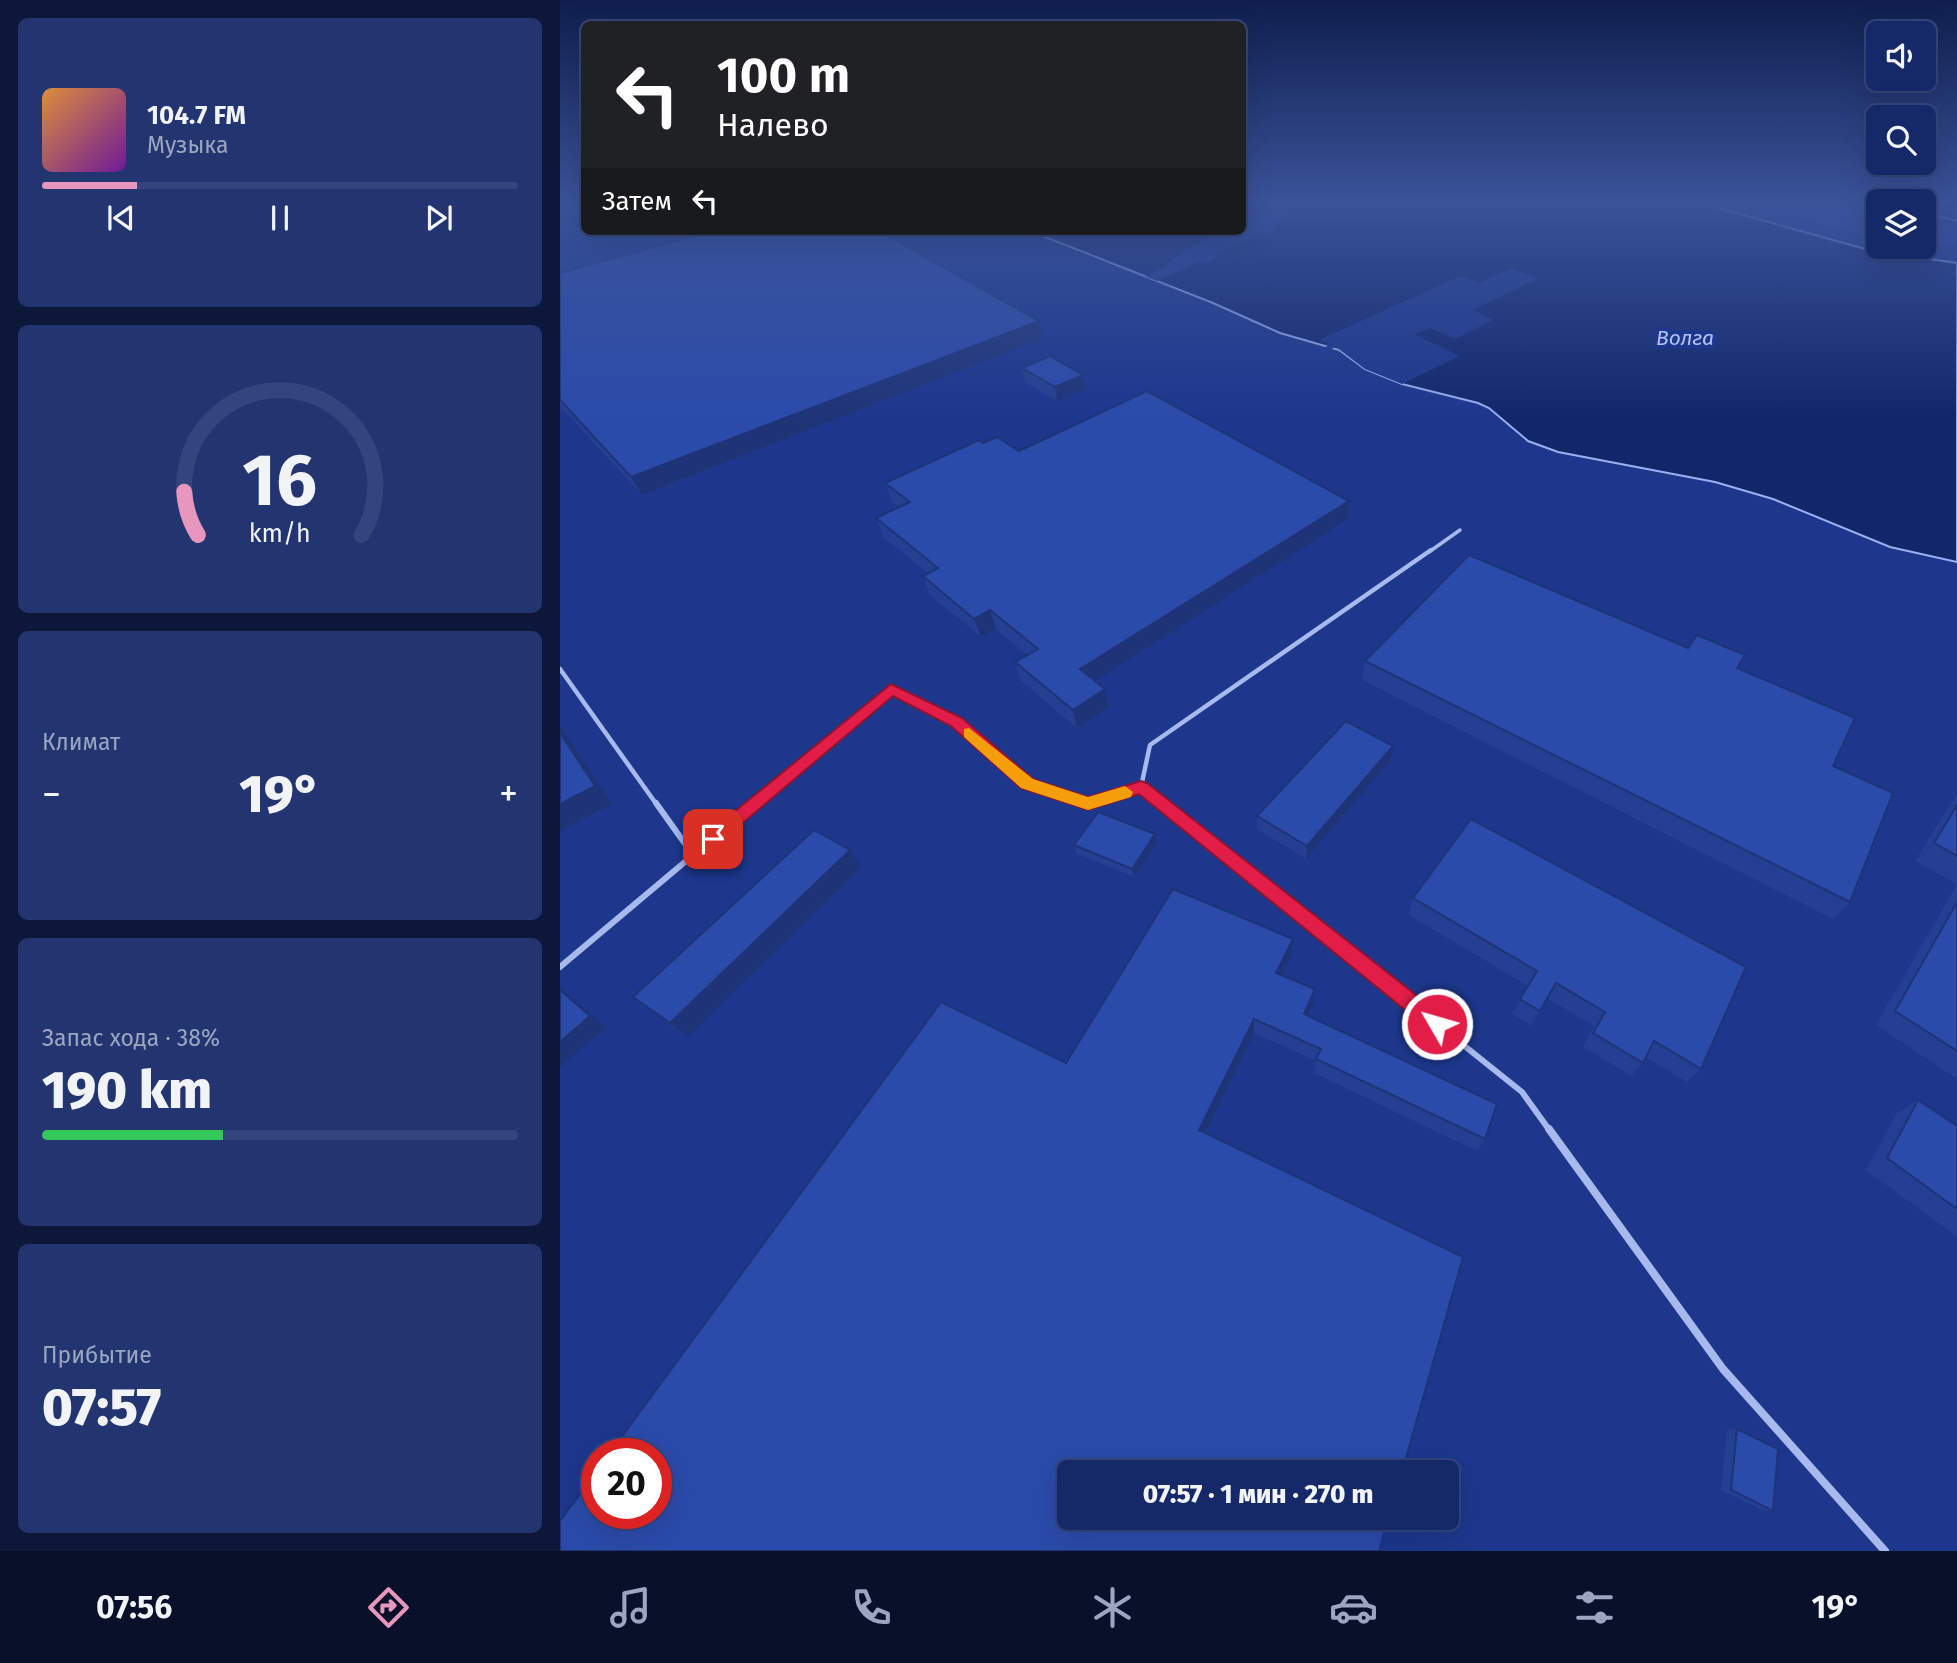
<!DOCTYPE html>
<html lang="ru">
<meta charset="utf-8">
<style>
:root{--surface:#152969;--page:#223571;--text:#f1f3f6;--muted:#9da6c0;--line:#34457d;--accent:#e797bd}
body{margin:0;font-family:"Fira Sans",sans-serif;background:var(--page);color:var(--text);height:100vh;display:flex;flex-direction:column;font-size:26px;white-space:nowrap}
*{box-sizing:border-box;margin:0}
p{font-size:23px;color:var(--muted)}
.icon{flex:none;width:38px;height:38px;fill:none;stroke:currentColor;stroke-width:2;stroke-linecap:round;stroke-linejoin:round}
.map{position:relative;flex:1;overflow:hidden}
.drawer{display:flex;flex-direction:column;gap:18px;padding:18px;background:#0c173a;width:560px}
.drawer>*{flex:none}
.banner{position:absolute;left:21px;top:21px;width:665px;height:214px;border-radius:10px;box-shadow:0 7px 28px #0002,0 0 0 2px var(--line);background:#202124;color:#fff;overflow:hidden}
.buttons{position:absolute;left:1306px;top:21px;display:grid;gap:14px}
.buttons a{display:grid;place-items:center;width:70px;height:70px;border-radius:10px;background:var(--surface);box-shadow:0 7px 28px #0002,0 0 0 2px var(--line);font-size:35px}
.speed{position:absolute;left:21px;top:1438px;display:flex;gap:14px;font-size:35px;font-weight:700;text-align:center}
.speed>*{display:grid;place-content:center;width:91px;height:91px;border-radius:50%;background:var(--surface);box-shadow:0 7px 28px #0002,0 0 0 2px var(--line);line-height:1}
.speed .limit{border:10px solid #d22;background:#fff;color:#111}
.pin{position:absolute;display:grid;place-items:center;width:60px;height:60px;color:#fff;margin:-30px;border-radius:14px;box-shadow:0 4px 10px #0006}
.me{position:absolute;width:77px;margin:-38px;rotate:308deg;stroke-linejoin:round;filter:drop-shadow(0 0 5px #0008)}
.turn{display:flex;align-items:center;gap:24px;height:147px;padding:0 21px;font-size:32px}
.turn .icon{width:91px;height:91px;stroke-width:2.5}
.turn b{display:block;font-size:49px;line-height:60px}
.then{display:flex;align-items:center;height:66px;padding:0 21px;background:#0003;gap:14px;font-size:26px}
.big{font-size:52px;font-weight:800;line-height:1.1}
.drawer .widget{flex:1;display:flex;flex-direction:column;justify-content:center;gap:10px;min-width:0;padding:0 24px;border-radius:10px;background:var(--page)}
.drawer .dial{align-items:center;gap:0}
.dial svg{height:182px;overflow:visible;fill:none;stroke:var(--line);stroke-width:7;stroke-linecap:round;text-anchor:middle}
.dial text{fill:var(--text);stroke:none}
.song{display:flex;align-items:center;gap:21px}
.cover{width:84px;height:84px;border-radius:10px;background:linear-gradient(135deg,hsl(30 70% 55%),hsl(280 70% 35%))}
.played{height:7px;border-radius:4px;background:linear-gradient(90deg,var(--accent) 20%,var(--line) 20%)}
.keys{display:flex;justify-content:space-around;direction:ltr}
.heat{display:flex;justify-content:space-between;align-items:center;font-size:38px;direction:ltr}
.charge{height:10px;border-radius:5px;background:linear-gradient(90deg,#34c759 38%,var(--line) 0)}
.trip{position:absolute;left:497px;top:1460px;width:402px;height:70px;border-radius:10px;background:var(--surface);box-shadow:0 7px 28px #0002,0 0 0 2px var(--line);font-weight:800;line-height:70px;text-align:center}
.dock{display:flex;height:112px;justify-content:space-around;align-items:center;background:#08102a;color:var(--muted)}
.dock .icon{width:49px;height:49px}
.dock .active{color:var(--accent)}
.dock b{font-size:32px;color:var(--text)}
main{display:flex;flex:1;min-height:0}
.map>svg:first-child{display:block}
.green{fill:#2546a5}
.water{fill:#12276a;stroke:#9bb1ef;stroke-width:2}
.pier{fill:#1c378c}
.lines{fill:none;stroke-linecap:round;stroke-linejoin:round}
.lane-far3{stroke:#a8b9ed;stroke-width:3.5}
.lane-far2{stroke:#a8b9ed;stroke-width:4.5}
.lane-far1{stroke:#a8b9ed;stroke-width:6}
.lane{stroke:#a8b9ed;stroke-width:8}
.wall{fill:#254092}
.shaded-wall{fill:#1e3477}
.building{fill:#2b4baa;stroke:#1e3477;stroke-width:2}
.route{fill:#e11d48;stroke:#92132f;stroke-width:2}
.slow{fill:#f59e0b}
.labels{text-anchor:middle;stroke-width:7;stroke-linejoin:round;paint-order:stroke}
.far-water-label{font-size:21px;font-style:italic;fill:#b3c4f4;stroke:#1c378c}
</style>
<main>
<section class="drawer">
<div class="widget">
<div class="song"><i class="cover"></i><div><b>104.7 FM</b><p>Музыка</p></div></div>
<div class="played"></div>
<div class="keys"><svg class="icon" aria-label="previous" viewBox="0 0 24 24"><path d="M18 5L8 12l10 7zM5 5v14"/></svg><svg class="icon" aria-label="pause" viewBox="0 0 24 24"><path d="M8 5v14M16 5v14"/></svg><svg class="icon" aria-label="next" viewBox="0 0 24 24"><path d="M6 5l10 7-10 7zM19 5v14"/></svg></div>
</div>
<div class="widget dial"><svg viewBox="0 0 100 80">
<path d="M14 69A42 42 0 1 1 86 69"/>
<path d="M14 69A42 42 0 0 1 8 50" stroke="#e797bd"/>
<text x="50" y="56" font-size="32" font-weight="700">16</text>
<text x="50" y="72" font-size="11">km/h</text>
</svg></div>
<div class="widget"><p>Климат</p>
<div class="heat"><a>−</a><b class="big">19°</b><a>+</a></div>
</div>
<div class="widget"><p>Запас хода · 38%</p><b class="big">190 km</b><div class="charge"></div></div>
<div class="widget"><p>Прибытие</p><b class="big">07:57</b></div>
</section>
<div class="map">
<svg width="1397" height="1551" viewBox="0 0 1397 1551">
<rect width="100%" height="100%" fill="#1c378c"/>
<g class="green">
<polygon points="1180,203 1318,203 1318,238"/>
<polygon points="1363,213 1395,230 1397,245 1363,246"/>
</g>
<g class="water">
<polygon points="683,203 1140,203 1309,250 1397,263 1397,562 1330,547 1213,499 1155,482 998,452 968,441 929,408 918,403 842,384 805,369 779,350 720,333 653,303 470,231 682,231"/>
<polygon points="1363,203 1397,203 1397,221 1363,212"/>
</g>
<g class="pier">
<polygon points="719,210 727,214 712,227 717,229 706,234 701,233 654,255 658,257 646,263 640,261 597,281 585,276 604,267 626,249 664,231 682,231 683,222 701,213"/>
<polygon points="952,268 977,279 913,310 933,320 895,339 870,328 854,334 900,356 842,384 805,369 775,346 770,351 764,349 769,344 759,340 900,276 919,283"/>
</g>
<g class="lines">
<polyline class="lane-far3" points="869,552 900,530"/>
<g class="lane-far2">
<polyline points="0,669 97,805"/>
<polyline points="581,787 603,805"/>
<polyline points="581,787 590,745 871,550"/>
<polyline points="193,805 331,689 396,722 467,784 528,804 581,787"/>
</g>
<g class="lane-far1">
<polyline points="96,803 133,855"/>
<polyline points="525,803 532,803"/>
<polyline points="601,803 962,1092 990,1131"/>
<polyline points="0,967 195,803"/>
</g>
<polyline class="lane" points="989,1129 1163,1369 1325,1551"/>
</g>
<g class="wall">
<polygon points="0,273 483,338 82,495 0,406"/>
<polygon points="462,368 526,388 497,401 465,382"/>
<polygon points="423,443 459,451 789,501 788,519 534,681 545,689 548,708 517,728 461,681 455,662 467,655 436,629 421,637 370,595 363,576 368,573 323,537 316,518 339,507 332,502 325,483"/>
<polygon points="805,661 1177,668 1273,766 1290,902 1273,919 802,680"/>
<polygon points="833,746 831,760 746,859 697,829 697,816"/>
<polygon points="1397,794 1397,884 1355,861"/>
<polygon points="596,843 574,877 517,854 514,845"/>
<polygon points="301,867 128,1037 92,1012 73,997"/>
<polygon points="1397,884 1397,1079 1316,1025"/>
<polygon points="853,898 1141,1069 1127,1082 1086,1058 1083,1063 1071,1076 1023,1047 1034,1026 987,998 971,1026 952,1014 968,986 849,915"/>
<polygon points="733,939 732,955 722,975 755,989 753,1004 748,1016 925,1139 917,1151 754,1073 756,1061 694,1033 646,1133 842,1472 506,1063"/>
<polygon points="1358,1100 1397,1126 1397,1237 1306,1170 1337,1113"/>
<polygon points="1177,1429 1213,1511 1202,1510 1161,1490 1167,1430"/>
</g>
<g class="shaded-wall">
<polygon points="479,321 483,338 82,495 71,477"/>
<polygon points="523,375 526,388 497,401 495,387"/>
<polygon points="789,501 788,519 524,688 520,669"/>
<polygon points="430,610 436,629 421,637 414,619"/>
<polygon points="545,689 548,708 517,728 513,710"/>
<polygon points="0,726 52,804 0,831"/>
<polygon points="833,746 831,760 746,859 747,846"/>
<polygon points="595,834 596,843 574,877 572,869"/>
<polygon points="290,850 301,867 128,1037 110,1023"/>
<polygon points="733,939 732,955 716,988 716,973"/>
<polygon points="0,988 46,1027 0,1067"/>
<polygon points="755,989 753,1004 742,1029 744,1014"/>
<polygon points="694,1019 694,1033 641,1142 639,1130"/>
</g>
<g class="building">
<polygon points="153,231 319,231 479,321 71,477 0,400 0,273"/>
<polygon points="490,356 523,375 495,387 462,368"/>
<polygon points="587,391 789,501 520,669 545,689 513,710 455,662 478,649 430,610 414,619 363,576 378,568 316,518 350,502 325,483 419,440 423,443 437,437 459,451"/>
<polygon points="909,555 1128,648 1137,635 1185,655 1177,668 1295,718 1273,766 1333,793 1290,902 805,661"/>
<polygon points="786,721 833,746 747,846 697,816"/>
<polygon points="0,733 35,786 0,804"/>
<polygon points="1397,805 1397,856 1374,843"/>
<polygon points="538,812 595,834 572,869 514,845"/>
<polygon points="911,819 1186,967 1141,1069 1094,1041 1083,1063 1033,1033 1045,1012 996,983 980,1011 960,999 977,971 853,898"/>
<polygon points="254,830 290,850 110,1023 73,997"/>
<polygon points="613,889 733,939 716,973 755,989 744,1014 937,1104 925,1139 756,1059 761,1049 694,1019 639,1130 903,1257 842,1472 509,1472 509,1517 829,1517 819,1551 0,1551 0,1521 37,1471 37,1514 96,1514 96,1454 49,1454 381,1002 506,1063"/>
<polygon points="1397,902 1397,1051 1335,1011"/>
<polygon points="0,990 30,1016 0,1042"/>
<polygon points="1358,1100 1397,1126 1397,1209 1327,1158"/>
<polygon points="1177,1429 1218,1449 1213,1511 1171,1490"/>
</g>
<linearGradient id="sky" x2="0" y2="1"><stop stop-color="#0f1e4d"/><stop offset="0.48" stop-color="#3a5399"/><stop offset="1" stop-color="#3a5399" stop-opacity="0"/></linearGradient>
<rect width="1397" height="420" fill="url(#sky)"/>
<polygon class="route" points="331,684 402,718 473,779 528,797 581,781 587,783 884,1017 887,1024 884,1031 877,1033 871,1031 579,794 528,810 461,788 391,726 333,696 159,843 147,843 145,839 147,834"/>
<polygon class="slow" points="409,728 473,779 528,797 565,786 573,792 571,797 528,810 461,788 404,737 404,729"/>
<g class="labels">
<g class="far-water-label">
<text x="1125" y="345">Волга</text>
</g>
</g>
</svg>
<div class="buttons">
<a><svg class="icon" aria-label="sound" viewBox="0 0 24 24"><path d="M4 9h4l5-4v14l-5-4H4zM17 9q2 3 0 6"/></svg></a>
<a><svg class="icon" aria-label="search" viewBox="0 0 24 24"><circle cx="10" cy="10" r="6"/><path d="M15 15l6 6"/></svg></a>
<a><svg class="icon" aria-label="layers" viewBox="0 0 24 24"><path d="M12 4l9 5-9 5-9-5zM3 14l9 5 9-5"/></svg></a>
</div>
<div class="speed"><div class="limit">20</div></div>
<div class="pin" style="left:153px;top:839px;background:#d93025"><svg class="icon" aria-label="arrive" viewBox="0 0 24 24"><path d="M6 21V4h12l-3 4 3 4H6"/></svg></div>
<svg class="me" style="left:877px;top:1024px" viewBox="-20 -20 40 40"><circle r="17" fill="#e11d48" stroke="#fff" stroke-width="3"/><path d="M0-11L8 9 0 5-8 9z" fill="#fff"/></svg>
<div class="trip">07:57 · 1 мин · 270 m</div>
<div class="banner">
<div class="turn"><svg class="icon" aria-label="left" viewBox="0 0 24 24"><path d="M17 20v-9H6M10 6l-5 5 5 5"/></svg><div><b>100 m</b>Налево</div></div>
<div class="then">Затем<svg class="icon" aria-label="left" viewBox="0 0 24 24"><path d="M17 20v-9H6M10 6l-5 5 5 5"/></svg></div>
</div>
</div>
</main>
<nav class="dock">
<b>07:56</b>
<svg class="icon active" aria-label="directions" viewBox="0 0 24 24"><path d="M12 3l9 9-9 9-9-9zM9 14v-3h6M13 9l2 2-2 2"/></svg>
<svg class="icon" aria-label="music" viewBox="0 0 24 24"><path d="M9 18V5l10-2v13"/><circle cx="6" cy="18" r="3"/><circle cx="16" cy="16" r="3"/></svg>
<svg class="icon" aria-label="phone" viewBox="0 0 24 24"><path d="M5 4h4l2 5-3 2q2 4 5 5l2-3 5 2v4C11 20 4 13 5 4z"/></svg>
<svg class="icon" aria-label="climate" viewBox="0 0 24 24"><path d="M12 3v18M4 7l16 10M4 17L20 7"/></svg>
<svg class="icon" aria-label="car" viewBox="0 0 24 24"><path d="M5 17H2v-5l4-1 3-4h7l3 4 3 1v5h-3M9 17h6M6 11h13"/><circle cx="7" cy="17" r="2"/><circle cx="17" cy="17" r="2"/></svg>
<svg class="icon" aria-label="filters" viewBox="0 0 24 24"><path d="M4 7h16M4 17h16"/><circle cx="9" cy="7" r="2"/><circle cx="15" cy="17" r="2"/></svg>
<b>19°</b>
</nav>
